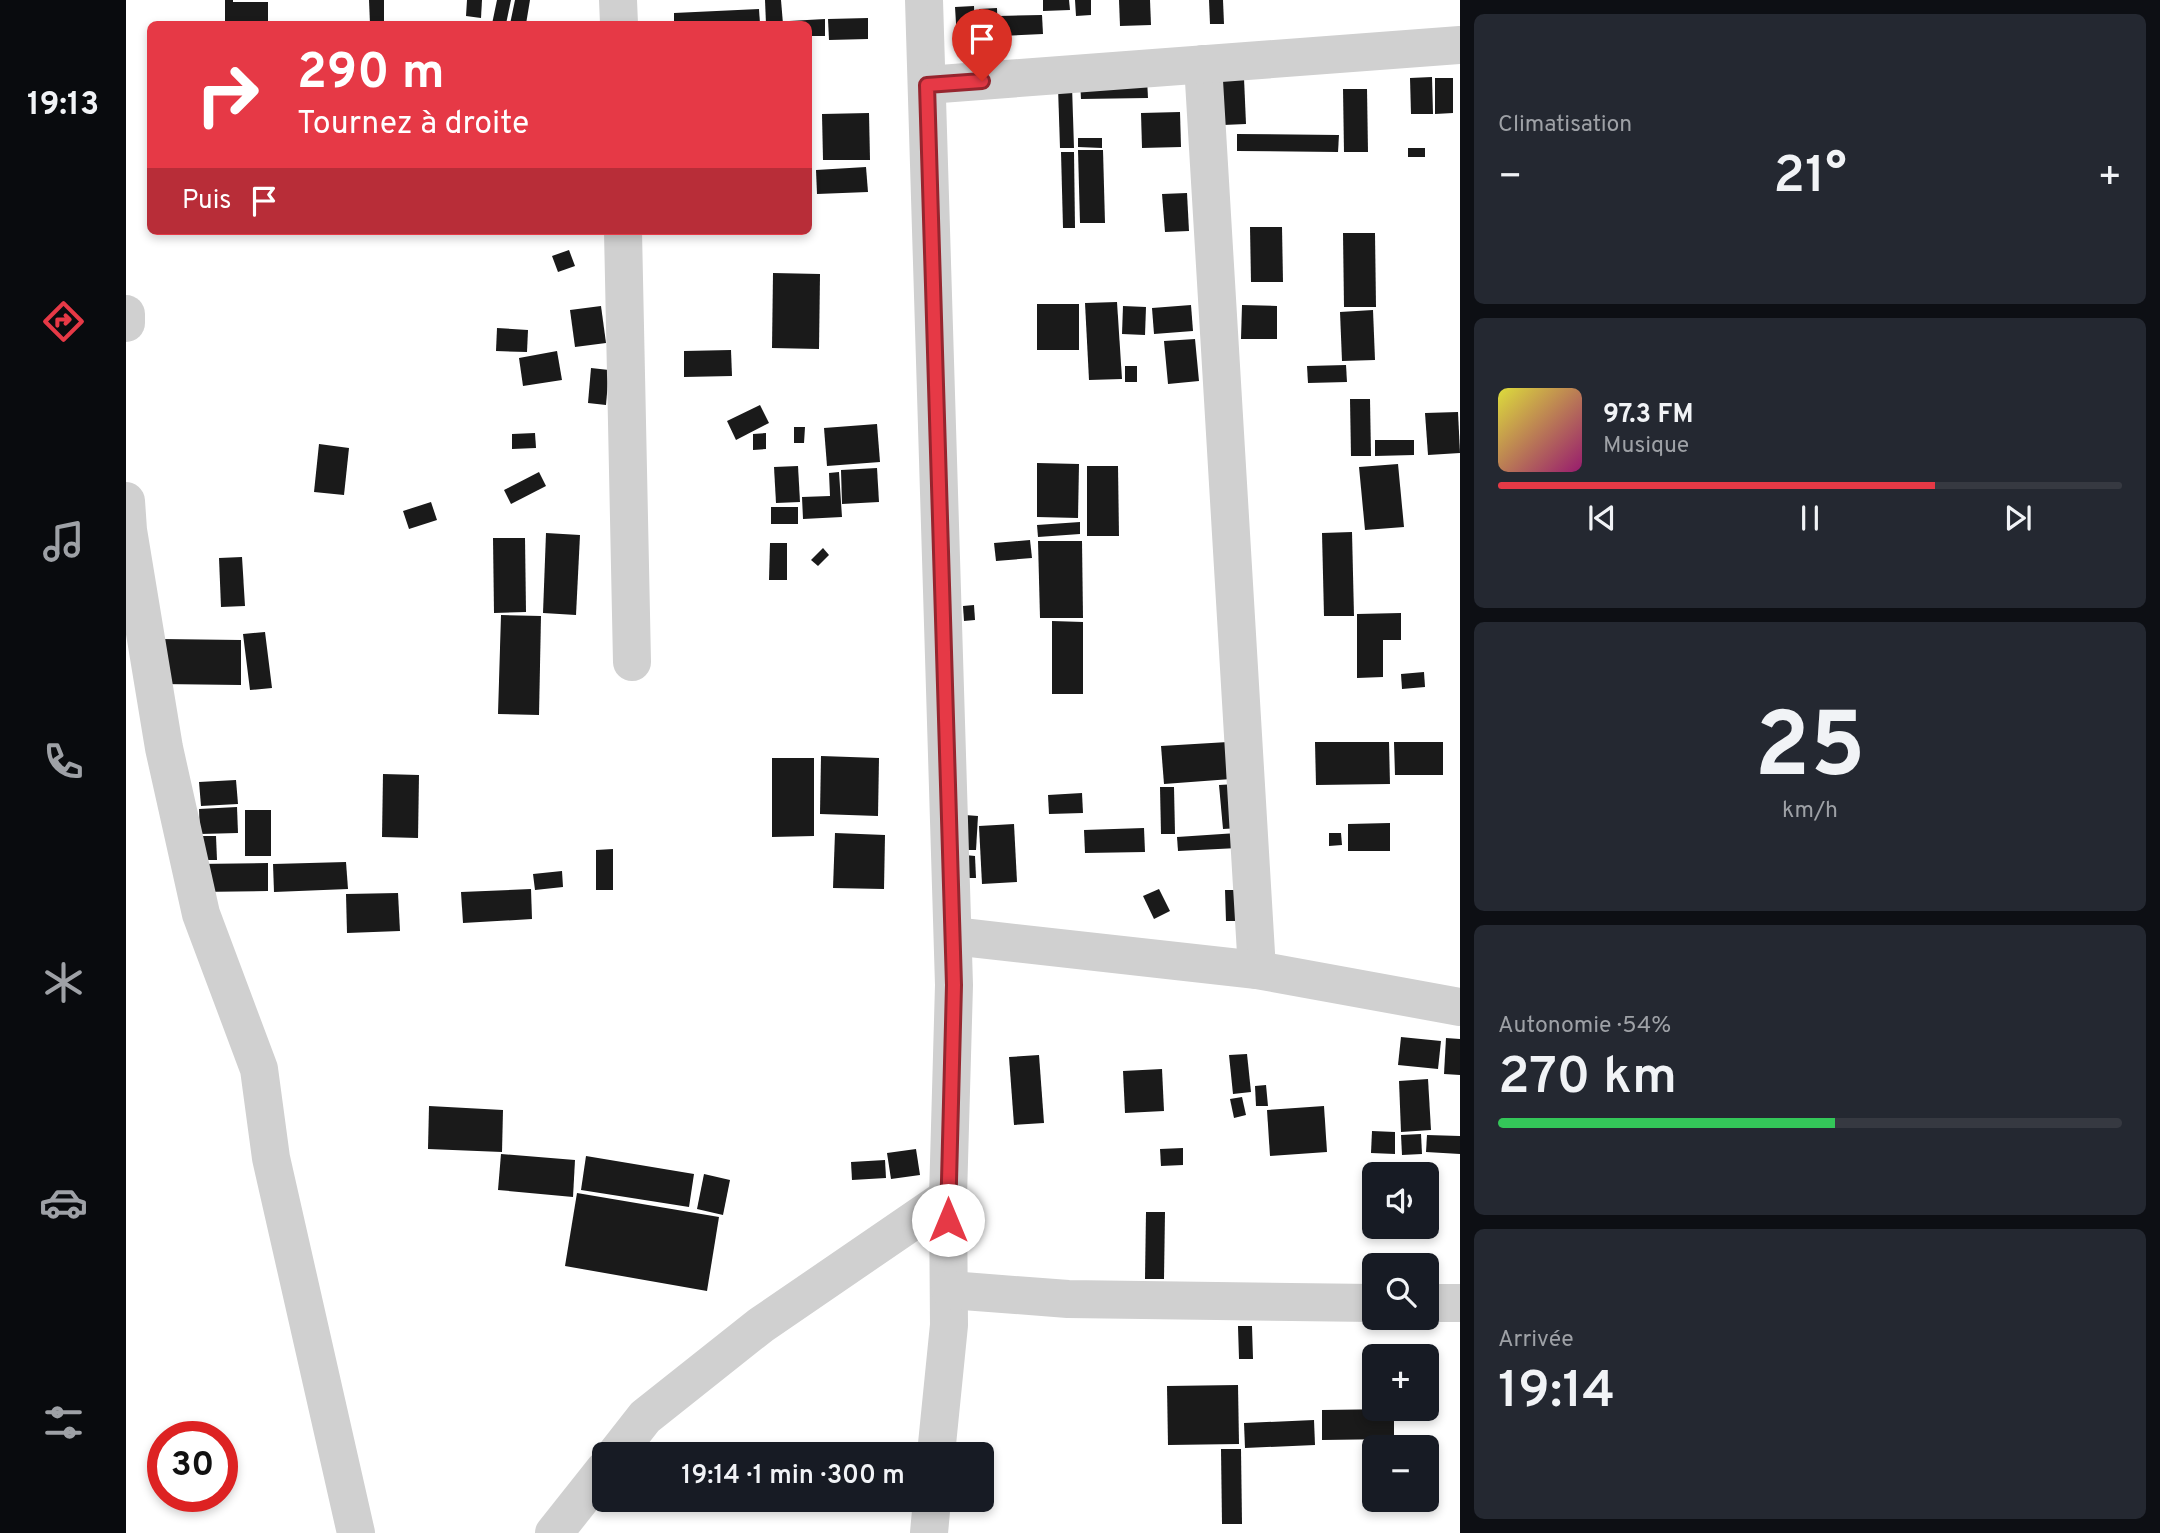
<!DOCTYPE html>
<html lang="fr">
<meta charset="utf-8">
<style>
:root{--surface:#171b24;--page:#242831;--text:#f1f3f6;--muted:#9ea1a6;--line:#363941;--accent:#e63946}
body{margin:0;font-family:Overpass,sans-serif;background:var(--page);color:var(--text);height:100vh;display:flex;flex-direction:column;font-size:26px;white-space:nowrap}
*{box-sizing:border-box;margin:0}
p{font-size:23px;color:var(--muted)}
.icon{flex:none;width:38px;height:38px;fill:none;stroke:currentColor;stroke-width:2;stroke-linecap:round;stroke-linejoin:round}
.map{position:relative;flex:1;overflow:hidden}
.side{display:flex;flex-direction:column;gap:14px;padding:14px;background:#0d0f14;width:700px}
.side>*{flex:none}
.top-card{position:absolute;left:21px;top:21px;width:665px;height:214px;border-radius:10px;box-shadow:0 4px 10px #0003;background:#e63946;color:#fff;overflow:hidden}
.controls{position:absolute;left:1236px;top:1162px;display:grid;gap:14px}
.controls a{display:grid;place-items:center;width:77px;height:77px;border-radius:10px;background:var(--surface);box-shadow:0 4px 10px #0003;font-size:35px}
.speed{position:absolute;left:21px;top:1421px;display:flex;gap:14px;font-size:35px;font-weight:700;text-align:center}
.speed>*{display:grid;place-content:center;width:91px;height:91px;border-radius:50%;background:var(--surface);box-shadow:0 4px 10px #0003;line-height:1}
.speed .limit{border:10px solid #d22;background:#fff;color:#111}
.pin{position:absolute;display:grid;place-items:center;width:60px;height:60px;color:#fff;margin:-72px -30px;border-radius:50% 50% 50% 0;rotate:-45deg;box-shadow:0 0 7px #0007}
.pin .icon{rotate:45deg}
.me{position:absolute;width:77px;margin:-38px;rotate:0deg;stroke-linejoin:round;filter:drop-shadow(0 0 5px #0008)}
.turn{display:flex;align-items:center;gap:24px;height:147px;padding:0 35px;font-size:32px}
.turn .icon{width:91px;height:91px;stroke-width:2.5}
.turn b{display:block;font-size:49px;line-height:60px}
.then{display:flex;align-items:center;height:66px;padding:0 35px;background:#0003;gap:14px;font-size:26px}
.big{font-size:52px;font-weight:600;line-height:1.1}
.side .widget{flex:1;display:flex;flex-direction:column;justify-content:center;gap:10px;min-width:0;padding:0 24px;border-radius:10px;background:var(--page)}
.side .dial{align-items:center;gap:0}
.dial b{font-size:91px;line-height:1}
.song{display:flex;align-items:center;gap:21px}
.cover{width:84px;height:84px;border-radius:10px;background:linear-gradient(135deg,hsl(60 70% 55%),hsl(320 70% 35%))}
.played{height:7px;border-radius:4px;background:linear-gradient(90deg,var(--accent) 70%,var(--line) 70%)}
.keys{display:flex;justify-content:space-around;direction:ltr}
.heat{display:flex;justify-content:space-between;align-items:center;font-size:38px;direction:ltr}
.charge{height:10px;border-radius:5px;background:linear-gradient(90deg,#34c759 54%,var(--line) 0)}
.trip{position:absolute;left:466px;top:1442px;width:402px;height:70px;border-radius:10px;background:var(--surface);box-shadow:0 4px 10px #0003;font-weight:600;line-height:70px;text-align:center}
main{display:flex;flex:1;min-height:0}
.tabs{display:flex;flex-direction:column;width:126px;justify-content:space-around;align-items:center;background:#090b0e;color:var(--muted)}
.tabs .icon{width:49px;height:49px}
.tabs .active{color:var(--accent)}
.tabs b{font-size:32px;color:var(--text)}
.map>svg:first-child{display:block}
.building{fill:#1a1a1a}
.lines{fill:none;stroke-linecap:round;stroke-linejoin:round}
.minor{stroke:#d0d0d0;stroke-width:38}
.route-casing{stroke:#96252e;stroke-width:18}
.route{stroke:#e63946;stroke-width:12}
</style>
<main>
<nav class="tabs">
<b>19:13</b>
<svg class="icon active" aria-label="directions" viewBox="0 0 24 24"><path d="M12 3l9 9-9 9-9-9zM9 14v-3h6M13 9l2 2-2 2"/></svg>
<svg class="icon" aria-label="music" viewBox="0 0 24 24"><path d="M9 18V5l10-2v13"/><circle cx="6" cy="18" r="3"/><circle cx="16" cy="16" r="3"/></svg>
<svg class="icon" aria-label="phone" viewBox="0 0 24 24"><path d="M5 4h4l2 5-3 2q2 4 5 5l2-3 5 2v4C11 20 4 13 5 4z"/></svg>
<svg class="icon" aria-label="climate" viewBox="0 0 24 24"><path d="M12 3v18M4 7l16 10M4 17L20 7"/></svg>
<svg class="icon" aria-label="car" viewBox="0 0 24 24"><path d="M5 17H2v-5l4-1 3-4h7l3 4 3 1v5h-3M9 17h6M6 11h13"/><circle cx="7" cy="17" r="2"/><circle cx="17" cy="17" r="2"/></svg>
<svg class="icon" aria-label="filters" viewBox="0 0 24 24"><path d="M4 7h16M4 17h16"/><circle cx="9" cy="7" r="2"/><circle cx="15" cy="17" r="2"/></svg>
</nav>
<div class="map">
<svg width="1334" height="1533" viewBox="0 0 1334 1533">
<rect width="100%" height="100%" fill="#fff"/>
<g class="building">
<polygon points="99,0 107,0 107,2 142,2 142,24 99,24"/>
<polygon points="243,0 258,0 258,24 244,24"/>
<polygon points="341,0 356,0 355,18 340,16"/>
<polygon points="371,0 385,0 380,24 366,24"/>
<polygon points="389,0 404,0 400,24 384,24"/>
<polygon points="639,0 655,0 657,24 640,24"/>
<polygon points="917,0 943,0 944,10 917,11"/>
<polygon points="949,0 965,0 965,15 950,16"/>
<polygon points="993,0 1024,0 1025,25 994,26"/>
<polygon points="1083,0 1097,0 1098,24 1084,24"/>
<polygon points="848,6 849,38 831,39 829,7"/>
<polygon points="871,8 872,41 854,42 853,9"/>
<polygon points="633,9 634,24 548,24 548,13"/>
<polygon points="916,15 917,34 874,36 873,16"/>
<polygon points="742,18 742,39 703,40 702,19"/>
<polygon points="699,19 699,36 682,36 682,24 664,24 663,21"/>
<polygon points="1306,77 1307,114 1285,114 1284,78"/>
<polygon points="1118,78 1120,124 1097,125 1095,79"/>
<polygon points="1309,78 1327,78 1327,113 1309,114"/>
<polygon points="1021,79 1022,98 955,99 954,80"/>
<polygon points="946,86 948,148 934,148 932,87"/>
<polygon points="1217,89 1241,89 1242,152 1218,152"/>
<polygon points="1054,112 1055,147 1016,148 1015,113"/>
<polygon points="743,113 744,160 697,160 696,114"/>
<polygon points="1111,134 1213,135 1212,152 1111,151"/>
<polygon points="952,138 976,138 976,148 952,147"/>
<rect x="1282" y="148" width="17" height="9"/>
<polygon points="952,150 977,150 979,223 954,223"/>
<polygon points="935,152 948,152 949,228 937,228"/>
<polygon points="740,167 742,192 691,194 690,170"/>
<polygon points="1061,193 1063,231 1039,232 1036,194"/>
<polygon points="1124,227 1156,227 1157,282 1125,282"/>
<polygon points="1217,233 1249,233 1250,307 1218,307"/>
<polygon points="443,250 449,266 432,272 426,256"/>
<polygon points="647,273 694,274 693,349 646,348"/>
<polygon points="991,302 996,379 963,380 959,303"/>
<rect x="911" y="304" width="42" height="46"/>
<polygon points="1065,305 1067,331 1028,334 1026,308"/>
<polygon points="1116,305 1151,306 1151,339 1115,339"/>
<polygon points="475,306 480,343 449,347 444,310"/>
<polygon points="997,306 1020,307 1019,335 996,334"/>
<polygon points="1247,310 1249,360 1216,361 1214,312"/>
<polygon points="371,328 402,330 401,352 370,351"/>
<polygon points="1069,339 1073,381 1042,384 1038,341"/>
<polygon points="605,350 606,376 558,377 558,351"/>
<polygon points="431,351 436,380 397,386 393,358"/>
<polygon points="1220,365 1221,382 1182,383 1181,366"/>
<rect x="999" y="366" width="12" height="16"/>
<polygon points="465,368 483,370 480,405 462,403"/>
<polygon points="1224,399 1244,399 1245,456 1225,456"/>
<polygon points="634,405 643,423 610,440 601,421"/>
<polygon points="1332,412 1334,453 1302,455 1299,413"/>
<polygon points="751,424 754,462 701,466 698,428"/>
<polygon points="668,427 679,427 678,443 668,443"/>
<polygon points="409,433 410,448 386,449 386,434"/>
<polygon points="640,433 640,449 627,450 627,434"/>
<polygon points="1249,440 1288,440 1288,455 1249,456"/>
<polygon points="193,444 223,448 218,495 188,492"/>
<polygon points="911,463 953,464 952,518 911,517"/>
<polygon points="1272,464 1278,527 1239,530 1233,467"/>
<polygon points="672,466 674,502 650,503 648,467"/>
<polygon points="961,466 992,466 993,536 961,536"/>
<polygon points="751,468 753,502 716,504 715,470"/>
<polygon points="413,472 420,486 385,504 378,490"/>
<polygon points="713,472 716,517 677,519 676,497 704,496 703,473"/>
<polygon points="305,502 311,520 283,529 277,511"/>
<rect x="645" y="507" width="27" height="17"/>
<polygon points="954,522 954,534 912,537 911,525"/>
<polygon points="1226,532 1228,616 1198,616 1196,533"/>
<polygon points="420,533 454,535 450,615 417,613"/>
<polygon points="367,538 399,538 400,612 368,613"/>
<polygon points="904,540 906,558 870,561 868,543"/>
<polygon points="912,541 956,541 957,618 914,618"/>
<polygon points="644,543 661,543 661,580 643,580"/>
<polygon points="697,548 703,555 692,566 685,560"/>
<polygon points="116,557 119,606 95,607 93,558"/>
<polygon points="848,605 849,620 838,621 837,606"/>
<polygon points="1275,613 1275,640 1257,640 1257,677 1231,678 1231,614"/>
<polygon points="375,615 415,616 413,715 372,714"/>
<polygon points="926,621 957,622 957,694 926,694"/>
<polygon points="139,632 146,688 124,690 117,634"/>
<polygon points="35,639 115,640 115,685 35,684"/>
<polygon points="1298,672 1299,687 1276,689 1275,674"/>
<polygon points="1102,742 1105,779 1038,784 1035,746"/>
<polygon points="1189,742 1263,742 1264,784 1190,785"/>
<polygon points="1268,742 1317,742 1317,775 1269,775"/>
<polygon points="695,756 753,758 752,816 694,814"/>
<polygon points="646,758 688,758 688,836 646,837"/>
<polygon points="257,774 293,775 292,838 256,837"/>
<polygon points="110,780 112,804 75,806 73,782"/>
<polygon points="1110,784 1114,828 1097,829 1093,785"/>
<polygon points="1034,787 1048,787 1049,834 1035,834"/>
<polygon points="956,793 957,813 923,814 922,795"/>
<polygon points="111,807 112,833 74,834 73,809"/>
<rect x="119" y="810" width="26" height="46"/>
<polygon points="839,815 852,816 850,850 838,850"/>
<polygon points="1264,823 1264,851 1222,851 1222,824"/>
<polygon points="888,824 891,882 856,884 853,826"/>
<polygon points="1018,828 1019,852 959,853 958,830"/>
<polygon points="709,833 759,835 758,889 707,888"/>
<polygon points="1111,833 1112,848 1052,851 1051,837"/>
<polygon points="1203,833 1215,833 1216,845 1203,846"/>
<polygon points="70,836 90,836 91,860 72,860"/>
<polygon points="487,849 487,890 470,890 470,850"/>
<polygon points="839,855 849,856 850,878 839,878"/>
<polygon points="220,862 222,889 148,892 147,864"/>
<polygon points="142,863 142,891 71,892 71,864"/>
<polygon points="436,871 437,887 409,890 407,874"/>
<polygon points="405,889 406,919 337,923 335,892"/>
<polygon points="1033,889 1044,911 1028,919 1017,896"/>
<polygon points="1099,890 1113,890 1113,921 1100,921"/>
<polygon points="272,893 274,931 221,933 220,894"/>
<polygon points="1275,1037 1315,1041 1312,1069 1272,1065"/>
<polygon points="1320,1038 1334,1039 1334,1075 1318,1074"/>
<polygon points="1121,1054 1125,1092 1107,1094 1103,1055"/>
<polygon points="913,1055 918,1123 888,1125 883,1057"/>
<polygon points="1036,1069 1038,1111 999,1113 997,1071"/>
<polygon points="1302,1079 1305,1130 1275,1132 1273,1081"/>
<polygon points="1140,1085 1142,1106 1130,1106 1129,1086"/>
<polygon points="1116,1097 1120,1115 1108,1118 1104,1099"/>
<polygon points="303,1106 377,1110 376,1152 302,1149"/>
<polygon points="1198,1106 1201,1152 1144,1156 1141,1110"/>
<polygon points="1246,1131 1269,1132 1269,1154 1245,1153"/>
<polygon points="1295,1134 1296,1154 1276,1155 1275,1135"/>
<polygon points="1301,1135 1334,1136 1334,1154 1300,1152"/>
<polygon points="1057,1148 1057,1165 1035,1166 1034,1149"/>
<polygon points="790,1149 794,1175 765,1179 761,1153"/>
<polygon points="375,1154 449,1160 447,1197 372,1190"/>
<polygon points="460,1156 568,1174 563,1207 455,1190"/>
<polygon points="759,1160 760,1178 726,1180 725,1162"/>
<polygon points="578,1174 604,1180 597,1215 571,1209"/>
<polygon points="451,1193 593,1217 581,1291 439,1266"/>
<polygon points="1020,1212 1039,1212 1038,1279 1019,1279"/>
<polygon points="1112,1326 1126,1326 1127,1359 1113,1359"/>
<polygon points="1112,1385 1113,1444 1042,1445 1041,1386"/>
<polygon points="1268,1409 1268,1439 1196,1440 1196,1410"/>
<polygon points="1188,1420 1189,1445 1119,1448 1118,1423"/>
<polygon points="1269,1442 1270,1447 1248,1447 1248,1461 1241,1461 1240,1444"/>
<polygon points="1095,1449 1115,1449 1116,1524 1096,1524"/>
</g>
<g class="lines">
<g class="minor">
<polyline points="492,0 493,24"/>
<polyline points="798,0 828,985 822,1197 823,1325 810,1454"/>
<polyline points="1077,64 1131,970"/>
<polyline points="801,85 1334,45"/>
<polyline points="497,231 506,662"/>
<polyline points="0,314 0,323"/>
<polyline points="0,501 2,530 38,748 75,914 133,1069 145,1158 230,1533"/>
<polyline points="827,936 1131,970 1334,1007"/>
<polyline points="824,1290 942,1299 1248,1303"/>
<polyline points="1300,1303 1334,1303"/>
<polyline points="490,1454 519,1417 635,1325 822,1197"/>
<polyline points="428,1533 478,1470"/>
<polyline points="803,1533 806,1500"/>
</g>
</g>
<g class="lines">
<g class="route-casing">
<polyline id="route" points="822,1220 828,985 801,85 856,81"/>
</g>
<use href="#route" class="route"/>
</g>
</svg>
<div class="controls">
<a><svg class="icon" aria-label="sound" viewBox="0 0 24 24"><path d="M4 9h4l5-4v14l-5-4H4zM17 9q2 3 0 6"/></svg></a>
<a><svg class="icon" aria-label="search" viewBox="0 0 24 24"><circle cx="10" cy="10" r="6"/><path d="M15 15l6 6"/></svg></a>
<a>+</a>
<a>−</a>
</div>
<div class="speed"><div class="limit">30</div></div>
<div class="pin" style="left:856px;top:81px;background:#d93025"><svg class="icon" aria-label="arrive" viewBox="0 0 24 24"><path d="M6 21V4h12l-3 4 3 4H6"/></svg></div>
<svg class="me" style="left:822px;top:1220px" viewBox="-20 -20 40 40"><circle r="19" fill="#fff"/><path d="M0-13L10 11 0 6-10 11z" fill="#e63946"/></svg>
<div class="trip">19:14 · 1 min · 300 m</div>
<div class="top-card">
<div class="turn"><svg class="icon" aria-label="right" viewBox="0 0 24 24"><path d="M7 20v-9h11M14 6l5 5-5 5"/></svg><div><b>290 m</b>Tournez à droite</div></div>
<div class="then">Puis<svg class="icon" aria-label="arrive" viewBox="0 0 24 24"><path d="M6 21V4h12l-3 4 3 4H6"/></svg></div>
</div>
</div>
<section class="side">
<div class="widget"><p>Climatisation</p>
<div class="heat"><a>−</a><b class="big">21°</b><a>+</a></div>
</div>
<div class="widget">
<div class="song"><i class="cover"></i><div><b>97.3 FM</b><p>Musique</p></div></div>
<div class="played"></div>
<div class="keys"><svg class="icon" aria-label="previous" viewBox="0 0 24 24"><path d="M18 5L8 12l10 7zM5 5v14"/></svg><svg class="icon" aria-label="pause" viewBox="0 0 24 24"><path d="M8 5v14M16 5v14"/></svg><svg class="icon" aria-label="next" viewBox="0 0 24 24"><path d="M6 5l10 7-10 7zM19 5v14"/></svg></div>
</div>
<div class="widget dial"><b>25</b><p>km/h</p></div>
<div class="widget"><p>Autonomie · 54%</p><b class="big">270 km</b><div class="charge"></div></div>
<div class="widget"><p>Arrivée</p><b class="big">19:14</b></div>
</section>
</main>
